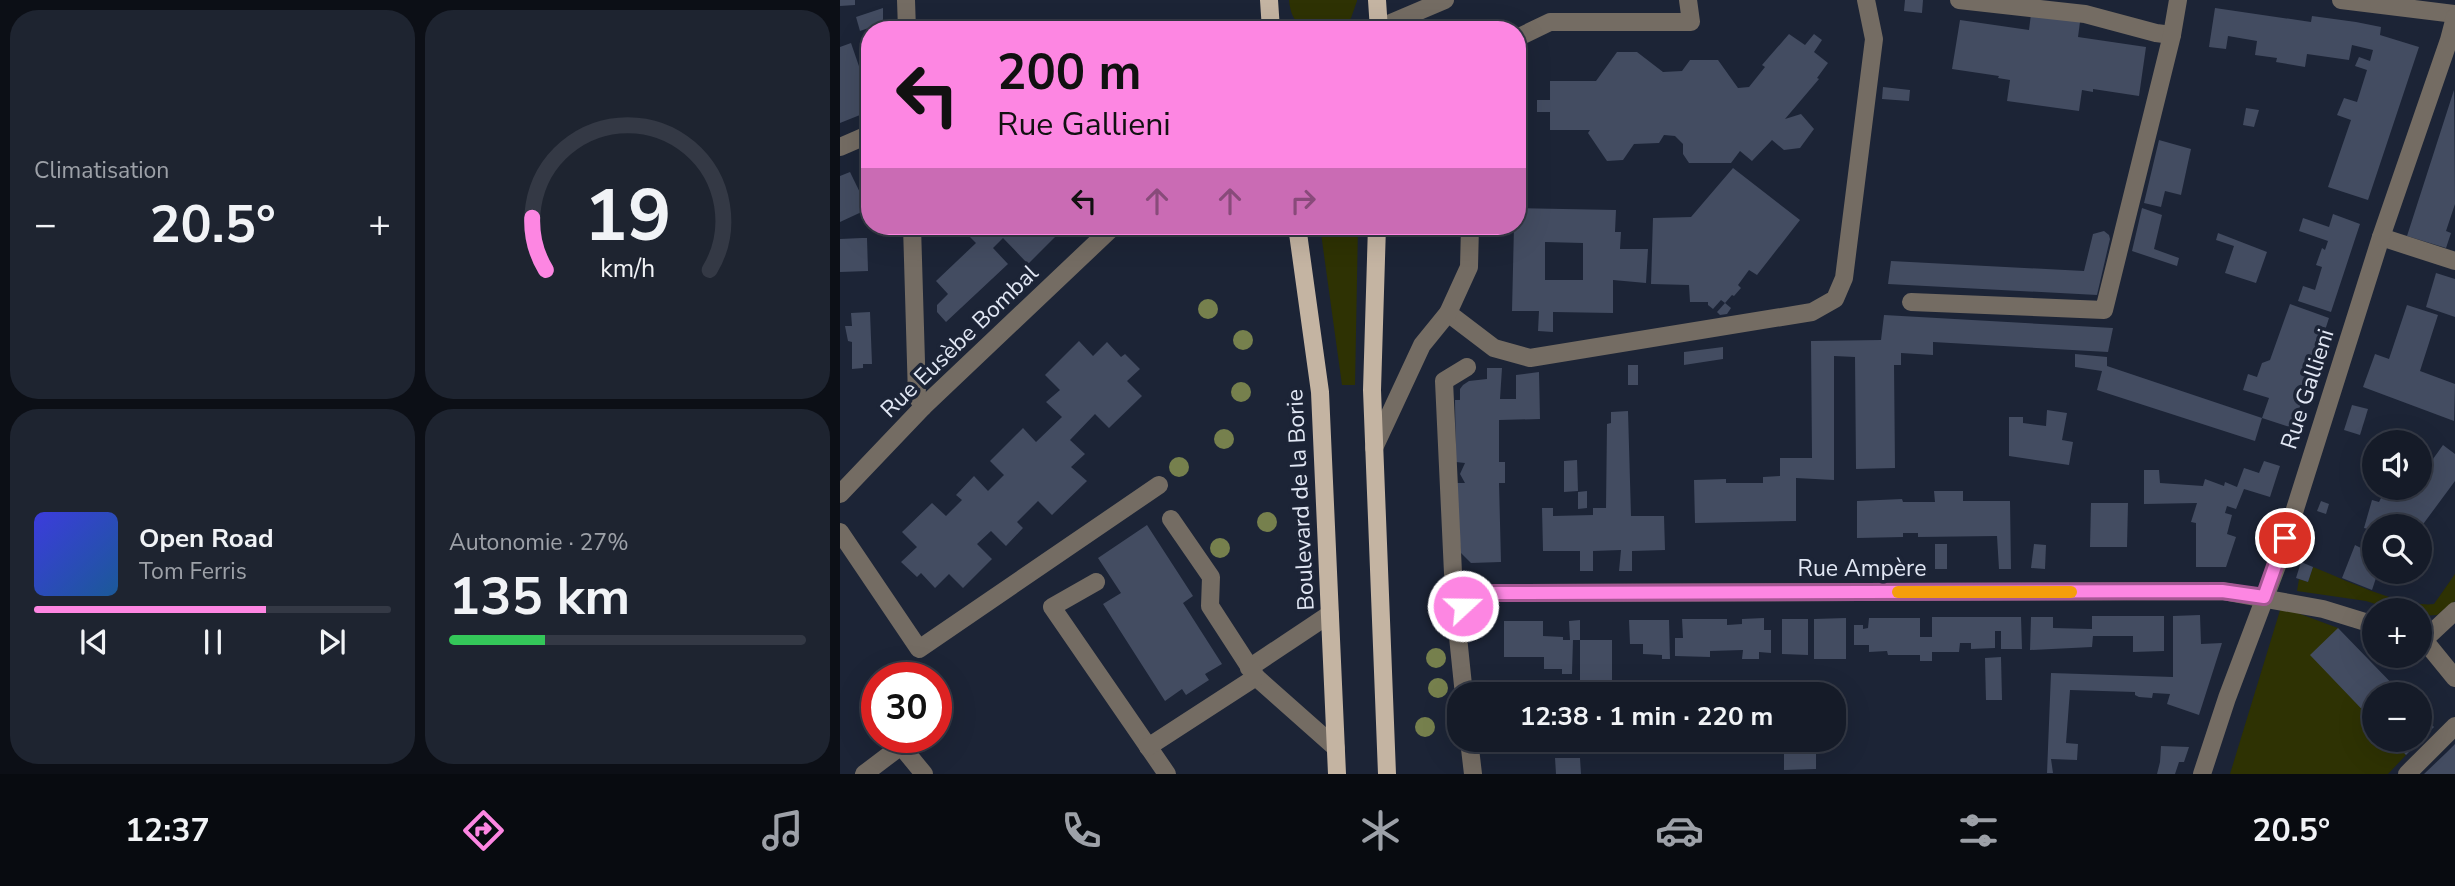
<!DOCTYPE html>
<html lang="fr">
<meta charset="utf-8">
<style>
:root{--surface:#151b28;--page:#1e2430;--text:#f1f3f6;--muted:#9da1a8;--line:#343945;--accent:#fd86e2}
body{margin:0;font-family:"Nunito Sans",sans-serif;background:var(--page);color:var(--text);height:100vh;display:flex;flex-direction:column;font-size:26px;white-space:nowrap}
*{box-sizing:border-box;margin:0}
p{font-size:23px;color:var(--muted)}
.icon{flex:none;width:38px;height:38px;fill:none;stroke:currentColor;stroke-width:2;stroke-linecap:round;stroke-linejoin:round}
.map{position:relative;flex:1;overflow:hidden}
.side{display:flex;flex-direction:column;gap:10px;padding:10px;background:#0c0f16;width:840px}
.side>*{flex:none}
.hud{position:absolute;left:21px;top:21px;width:665px;height:214px;border-radius:28px;box-shadow:0 7px 28px #0002,0 0 0 2px var(--line);background:#fd86e2;color:#111;overflow:hidden}
.buttons{position:absolute;left:1522px;top:430px;display:grid;gap:14px}
.buttons a{display:grid;place-items:center;width:70px;height:70px;border-radius:50%;background:var(--surface);box-shadow:0 7px 28px #0002,0 0 0 2px var(--line);font-size:35px}
.speed{position:absolute;left:21px;top:662px;display:flex;gap:14px;font-size:35px;font-weight:700;text-align:center}
.speed>*{display:grid;place-content:center;width:91px;height:91px;border-radius:50%;background:var(--surface);box-shadow:0 7px 28px #0002,0 0 0 2px var(--line);line-height:1}
.speed .limit{border:10px solid #d22;background:#fff;color:#111}
.pin{position:absolute;display:grid;place-items:center;width:60px;height:60px;color:#fff;margin:-30px;border:4px solid #fff;border-radius:50%;box-shadow:0 2px 7px #0007}
.me{position:absolute;width:77px;margin:-38px;rotate:69deg;stroke-linejoin:round;filter:drop-shadow(0 0 5px #0008)}
.turn{display:flex;align-items:center;gap:24px;height:147px;padding:0 21px;font-size:32px}
.turn .icon{width:91px;height:91px;stroke-width:2.5}
.turn b{display:block;font-size:49px;line-height:60px}
.lanes{display:flex;align-items:center;height:66px;padding:0 21px;background:#0003;justify-content:center;gap:35px;direction:ltr}
.lanes .off{opacity:.35}
.big{font-size:52px;font-weight:700;line-height:1.1}
.side .tile{flex:1;display:flex;flex-direction:column;justify-content:center;gap:10px;min-width:0;padding:0 24px;border-radius:28px;background:var(--page)}
.side .dial{align-items:center;gap:0}
.dial svg{height:182px;overflow:visible;fill:none;stroke:var(--line);stroke-width:7;stroke-linecap:round;text-anchor:middle}
.dial text{fill:var(--text);stroke:none}
.song{display:flex;align-items:center;gap:21px}
.cover{width:84px;height:84px;border-radius:10px;background:linear-gradient(135deg,hsl(240 70% 55%),hsl(210 70% 35%))}
.played{height:7px;border-radius:4px;background:linear-gradient(90deg,var(--accent) 65%,var(--line) 65%)}
.keys{display:flex;justify-content:space-around;direction:ltr}
.heat{display:flex;justify-content:space-between;align-items:center;font-size:38px;direction:ltr}
.charge{height:10px;border-radius:5px;background:linear-gradient(90deg,#34c759 27%,var(--line) 0)}
.side .tiles{flex:1;display:grid;gap:10px;grid-template-columns:repeat(2,1fr)}
.trip{position:absolute;left:607px;top:682px;width:399px;height:70px;border-radius:28px;background:var(--surface);box-shadow:0 7px 28px #0002,0 0 0 2px var(--line);font-weight:700;line-height:70px;text-align:center}
.dock{display:flex;height:112px;justify-content:space-around;align-items:center;background:#080b10;color:var(--muted)}
.dock .icon{width:49px;height:49px}
.dock .on{color:var(--accent)}
.dock b{font-size:32px;color:var(--text)}
main{display:flex;flex:1;min-height:0}
.map>svg:first-child{display:block}
.green{fill:#2e3203}
.building{fill:#434c61;fill-rule:evenodd}
.lines{fill:none;stroke-linecap:round;stroke-linejoin:round}
.minor{stroke:#746c63;stroke-width:18}
.major{stroke:#c4b4a2;stroke-width:18}
.tree{fill:#76804d}
.route-casing{stroke:#a45793;stroke-width:18}
.route{stroke:#fd86e2;stroke-width:12}
.slow{stroke:#f59e0b;stroke-width:12}
.labels{text-anchor:middle;stroke-width:7;stroke-linejoin:round;paint-order:stroke}
.street-label{font-size:23px;fill:#e1e7f4;stroke:#1c2436}
</style>
<main>
<section class="side">
<div class="tiles">
<div class="tile"><p>Climatisation</p>
<div class="heat"><a>−</a><b class="big">20.5°</b><a>+</a></div>
</div>
<div class="tile dial"><svg viewBox="0 0 100 80">
<path d="M14 69A42 42 0 1 1 86 69"/>
<path d="M14 69A42 42 0 0 1 8 46" stroke="#fd86e2"/>
<text x="50" y="56" font-size="32" font-weight="700">19</text>
<text x="50" y="72" font-size="11">km/h</text>
</svg></div>
<div class="tile">
<div class="song"><i class="cover"></i><div><b>Open Road</b><p>Tom Ferris</p></div></div>
<div class="played"></div>
<div class="keys"><svg class="icon" aria-label="previous" viewBox="0 0 24 24"><path d="M18 5L8 12l10 7zM5 5v14"/></svg><svg class="icon" aria-label="pause" viewBox="0 0 24 24"><path d="M8 5v14M16 5v14"/></svg><svg class="icon" aria-label="next" viewBox="0 0 24 24"><path d="M6 5l10 7-10 7zM19 5v14"/></svg></div>
</div>
<div class="tile"><p>Autonomie · 27%</p><b class="big">135 km</b><div class="charge"></div></div>
</div>
</section>
<div class="map">
<svg width="1615" height="774" viewBox="0 0 1615 774">
<rect width="100%" height="100%" fill="#1c2436"/>
<g class="green">
<path d="M449 0H517V1L511 18 499 30C472 30 452 33 449 0Z"/>
<polygon points="480,226 518,226 515,385 502,385"/>
<path d="M1473 567C1503 579 1563 608 1594 604L1615 574V601L1597 615 1580 616V611H1557L1526 601 1457 591 1459 579 1468 582Z"/>
<polygon points="1441,607 1498,628 1535,723 1535,740 1552,740 1566,755 1548,774 1390,774"/>
</g>
<g class="building">
<polygon points="0,0 15,0 15,5 0,6"/>
<polygon points="1065,0 1083,0 1082,13 1064,11"/>
<polygon points="43,8 43,23 20,31 16,17"/>
<polygon points="1375,8 1471,22 1472,16 1516,22 1541,27 1540,35 1579,47 1528,200 1488,187 1511,120 1497,115 1504,98 1517,102 1527,70 1515,66 1519,57 1530,61 1533,50 1512,45 1509,60 1467,54 1465,67 1436,62 1437,58 1415,55 1417,41 1388,36 1386,49 1369,47"/>
<polygon points="1191,14 1240,22 1238,37 1306,47 1299,96 1253,89 1253,92 1242,90 1239,111 1167,101 1170,80 1158,78 1159,76 1112,69 1120,20 1189,30"/>
<rect x="110" y="20" width="13" height="10"/>
<polygon points="949,34 965,45 974,34 982,40 974,52 988,63 977,78 979,79 945,119 961,114 974,129 960,148 944,150 932,140 912,161 900,151 891,163 849,163 843,154 843,144 835,136 824,135 819,143 794,144 783,160 767,161 748,133 750,130 710,130 710,112 697,112 697,100 710,100 710,81 756,81 777,52 797,52 823,72 842,71 850,60 878,60 898,88 909,87 925,67 922,65"/>
<polygon points="11,43 22,75 30,73 30,111 0,123 0,47"/>
<polygon points="1043,87 1070,90 1069,101 1042,99"/>
<polygon points="1614,90 1615,204 1606,231 1611,233 1606,248 1567,236"/>
<polygon points="1406,108 1419,110 1414,127 1403,125"/>
<polygon points="1319,140 1351,149 1341,195 1325,191 1321,207 1304,203"/>
<polygon points="893,168 960,220 917,275 909,270 898,285 901,288 894,296 892,295 885,303 881,300 873,309 868,305 868,302 850,302 849,285 811,284 813,218 851,217"/>
<polygon points="10,172 28,209 0,222 0,176"/>
<path d="M677 208 776 210 775 232H781L780 249H808L806 283 773 280V313L713 312V332L698 331 699 311H672L674 226H677ZM705 242 743 243V280H705Z"/>
<polygon points="1302,208 1322,215 1314,249 1339,258 1337,266 1292,251"/>
<polygon points="1493,214 1520,224 1491,312 1458,301 1463,286 1475,290 1482,267 1476,265 1482,248 1485,250 1488,241 1459,231 1463,218 1489,227"/>
<polygon points="134,226 153,226 159,232 166,226 226,226 188,264 163,238 153,248 168,264 106,322 97,312 97,305 108,294 96,281 136,243 126,233"/>
<polygon points="1264,231 1269,235 1270,239 1257,295 1048,284 1051,261 1244,271 1253,234"/>
<polygon points="1378,233 1427,252 1416,283 1385,273 1394,246 1376,240"/>
<polygon points="22,238 27,238 28,271 0,272 0,239"/>
<polygon points="1596,273 1615,279 1615,317 1586,307"/>
<polygon points="885,303 891,308 887,314 880,315 877,312"/>
<polygon points="1450,304 1489,318 1453,428 1422,418 1429,398 1403,390 1408,374 1417,377 1422,363 1430,360"/>
<polygon points="1567,305 1598,315 1580,371 1615,384 1614,421 1523,387 1535,354 1549,359"/>
<polygon points="30,312 32,364 23,364 23,368 12,369 12,342 8,341 5,326 12,326 11,313"/>
<polygon points="1044,315 1273,328 1268,352 1093,342 1093,355 1061,353 1061,365 1054,365 1055,468 1016,469 1015,357 994,356 994,480 956,478 956,521 855,523 854,480 886,479 886,483 923,483 923,477 940,476 940,458 972,458 971,341 1041,340"/>
<polygon points="239,341 253,356 267,342 281,357 285,354 300,369 287,381 302,396 269,428 255,414 230,440 245,454 231,467 247,481 212,515 198,501 177,522 183,528 166,546 151,531 137,544 152,559 123,588 109,574 95,588 81,573 77,577 61,562 77,547 62,532 92,503 106,516 122,500 116,495 134,476 148,491 164,475 150,461 183,428 196,442 222,417 206,402 220,390 205,375"/>
<polygon points="883,347 883,359 844,365 844,352"/>
<polygon points="1235,354 1267,357 1267,366 1422,418 1415,441 1257,390 1262,371 1235,367"/>
<rect x="788" y="365" width="10" height="20"/>
<polygon points="647,368 662,368 660,399 676,399 676,375 699,372 700,419 659,420 659,462 665,462 665,483 659,483 661,562 631,563 621,553 620,544 617,483 625,483 620,474 625,463 616,462 615,400 620,400 620,389 623,385 629,381 647,379"/>
<polygon points="1512,405 1528,409 1520,435 1504,430"/>
<polygon points="1207,410 1227,413 1222,440 1233,442 1229,465 1169,456 1169,417 1183,417 1183,423 1206,426"/>
<polygon points="788,411 791,516 824,516 825,550 792,551 792,571 779,571 781,550 753,551 753,571 740,571 740,551 703,551 702,508 713,508 713,516 753,515 753,508 766,508 767,424 771,423 771,412"/>
<polygon points="1603,445 1615,454 1615,481 1581,527 1535,527 1535,572 1538,572 1532,590 1502,578 1515,545 1521,548 1528,529 1524,528 1532,500 1539,502 1544,492 1549,493 1553,488 1580,488 1580,453 1581,451 1593,459"/>
<polygon points="737,460 738,491 724,492 724,461"/>
<polygon points="1424,461 1440,466 1430,497 1404,489 1396,509 1387,506 1385,513 1392,515 1387,534 1396,537 1386,567 1356,567 1356,523 1351,522 1357,503 1304,504 1304,470 1319,470 1320,483 1363,486 1365,479 1384,486 1385,482 1397,487 1404,468 1419,473"/>
<polygon points="747,491 747,508 738,509 738,492"/>
<polygon points="1094,491 1123,491 1123,501 1170,501 1171,569 1159,569 1157,536 1078,537 1078,533 1063,533 1063,537 1017,538 1017,501 1062,499 1063,502 1095,502"/>
<polygon points="1481,501 1489,504 1486,514 1477,511"/>
<polygon points="1251,503 1288,503 1287,547 1250,547"/>
<polygon points="307,525 353,596 343,603 382,664 365,674 369,680 346,695 342,689 325,701 263,604 281,593 258,558"/>
<rect x="1095" y="544" width="12" height="25"/>
<polygon points="1194,544 1206,545 1205,569 1191,568"/>
<polygon points="1461,562 1473,567 1468,582 1456,578"/>
<polygon points="1360,615 1361,644 1382,643 1359,715 1327,704 1330,694 1313,693 1312,698 1299,697 1295,695 1295,692 1230,690 1226,743 1238,744 1237,760 1211,759 1213,773 1207,773 1211,673 1333,677 1333,616"/>
<polygon points="1252,616 1324,616 1324,651 1293,652 1293,636 1253,636 1252,647 1190,650 1191,617 1213,617 1213,628 1252,629"/>
<polygon points="1092,617 1181,617 1182,649 1161,649 1161,631 1155,631 1155,648 1131,649 1131,643 1120,643 1119,652 1092,652 1092,661 1080,661 1080,655 1048,655 1047,651 1029,652 1029,645 1014,645 1014,625 1023,625 1023,629 1028,628 1029,618 1080,618 1080,637 1092,637"/>
<polygon points="924,618 924,630 931,630 931,653 919,652 919,659 902,659 903,650 870,651 870,657 835,656 835,638 843,638 842,619 887,619 887,625 902,624 902,619"/>
<polygon points="1006,618 1006,659 974,659 974,619"/>
<polygon points="942,619 968,619 968,655 942,654"/>
<polygon points="740,620 740,640 733,640 732,674 722,674 722,669 704,669 704,657 664,657 664,621 703,621 703,636 723,637 723,640 730,640 729,621"/>
<polygon points="789,620 829,620 830,659 822,659 822,655 803,654 803,644 790,644"/>
<polygon points="1498,628 1563,695 1535,695 1535,723 1470,655"/>
<polygon points="740,640 772,640 772,682 740,685"/>
<polygon points="1161,657 1162,700 1146,700 1145,658"/>
<polygon points="1580,713 1594,727 1566,755 1552,740 1580,740"/>
<polygon points="1615,744 1615,774 1584,774 1606,753"/>
<polygon points="1321,746 1349,747 1344,762 1339,762 1335,774 1317,774 1320,762"/>
<polygon points="944,751 976,751 976,769 944,770"/>
<polygon points="715,758 740,758 741,774 716,774"/>
</g>
<g class="lines">
<g class="minor">
<polyline points="66,0 67,30"/>
<polyline points="1119,0 1245,14 1316,33 1332,35"/>
<polyline points="1501,0 1615,14"/>
<polyline points="539,28 605,0"/>
<polyline points="677,38 710,22 851,22 848,0"/>
<polyline points="0,147 30,134"/>
<polyline points="72,226 77,396 83,407"/>
<polyline points="1541,237 1615,261"/>
<polyline points="1071,302 1264,310 1332,35 1338,0"/>
<polyline points="608,313 654,348 690,358 972,312 995,299 1004,278 1034,39 1026,0"/>
<polyline points="534,448 582,345 608,313 629,267 630,226"/>
<polyline points="0,494 83,407 274,226"/>
<polyline points="0,532 79,649 319,485"/>
<polyline points="256,582 212,607 327,774"/>
<polyline points="623,605 646,593 1382,591 1483,609 1535,625"/>
<polyline points="623,605 613,573 604,381 627,367"/>
<polyline points="623,605 617,627 624,695"/>
<polyline points="1580,639 1584,640 1615,678"/>
<polyline points="1584,640 1615,611"/>
<polyline points="409,668 490,614"/>
<polyline points="416,677 496,748"/>
<polyline points="629,740 633,774"/>
<polyline points="308,747 416,677 370,606 371,577 331,519"/>
<polyline points="24,774 61,746 84,774"/>
<polyline points="1362,774 1387,698 1438,563 1541,237 1609,40 1615,17"/>
<polyline points="1567,774 1615,726"/>
</g>
<g class="major">
<polyline points="429,0 431,30"/>
<polyline points="537,0 539,30"/>
<polyline points="457,226 480,392 497,774"/>
<polyline points="537,226 532,390 547,774"/>
</g>
</g>
<g class="tree">
<circle cx="368" cy="309" r="10"/>
<circle cx="403" cy="340" r="10"/>
<circle cx="401" cy="392" r="10"/>
<circle cx="384" cy="439" r="10"/>
<circle cx="339" cy="467" r="10"/>
<circle cx="427" cy="522" r="10"/>
<circle cx="380" cy="548" r="10"/>
<circle cx="596" cy="658" r="10"/>
<circle cx="598" cy="688" r="10"/>
<circle cx="585" cy="727" r="10"/>
</g>
<g class="lines">
<g class="route-casing">
<polyline id="route" points="623,606 646,593 1382,591 1424,597 1445,538"/>
</g>
<use href="#route" class="route"/>
<polyline class="slow" points="1058,592 1231,592"/>
</g>
<g class="labels">
<g class="street-label">
<text transform="translate(119 341) rotate(-44)" y="8">Rue Eusèbe Bombal</text>
<text transform="translate(1467 389) rotate(-72)" y="8">Rue Gallieni</text>
<text transform="translate(460 500) rotate(-93)" y="8">Boulevard de la Borie</text>
<text x="1022" y="576">Rue Ampère</text>
</g>
</g>
</svg>
<div class="buttons">
<a><svg class="icon" aria-label="sound" viewBox="0 0 24 24"><path d="M4 9h4l5-4v14l-5-4H4zM17 9q2 3 0 6"/></svg></a>
<a><svg class="icon" aria-label="search" viewBox="0 0 24 24"><circle cx="10" cy="10" r="6"/><path d="M15 15l6 6"/></svg></a>
<a>+</a>
<a>−</a>
</div>
<div class="speed"><div class="limit">30</div></div>
<div class="pin" style="left:1445px;top:538px;background:#d93025"><svg class="icon" aria-label="arrive" viewBox="0 0 24 24"><path d="M6 21V4h12l-3 4 3 4H6"/></svg></div>
<svg class="me" style="left:623px;top:606px" viewBox="-20 -20 40 40"><circle r="17" fill="#fd86e2" stroke="#fff" stroke-width="3"/><path d="M0-11L8 9 0 5-8 9z" fill="#fff"/></svg>
<div class="trip">12:38 · 1 min · 220 m</div>
<div class="hud">
<div class="turn"><svg class="icon" aria-label="left" viewBox="0 0 24 24"><path d="M17 20v-9H6M10 6l-5 5 5 5"/></svg><div><b>200 m</b>Rue Gallieni</div></div>
<div class="lanes"><svg class="icon" aria-label="left" viewBox="0 0 24 24"><path d="M17 20v-9H6M10 6l-5 5 5 5"/></svg><svg class="icon off" aria-label="ahead" viewBox="0 0 24 24"><path d="M12 20V5M6 11l6-6 6 6"/></svg><svg class="icon off" aria-label="ahead" viewBox="0 0 24 24"><path d="M12 20V5M6 11l6-6 6 6"/></svg><svg class="icon off" aria-label="right" viewBox="0 0 24 24"><path d="M7 20v-9h11M14 6l5 5-5 5"/></svg></div>
</div>
</div>
</main>
<nav class="dock">
<b>12:37</b>
<svg class="icon on" aria-label="directions" viewBox="0 0 24 24"><path d="M12 3l9 9-9 9-9-9zM9 14v-3h6M13 9l2 2-2 2"/></svg>
<svg class="icon" aria-label="music" viewBox="0 0 24 24"><path d="M9 18V5l10-2v13"/><circle cx="6" cy="18" r="3"/><circle cx="16" cy="16" r="3"/></svg>
<svg class="icon" aria-label="phone" viewBox="0 0 24 24"><path d="M5 4h4l2 5-3 2q2 4 5 5l2-3 5 2v4C11 20 4 13 5 4z"/></svg>
<svg class="icon" aria-label="climate" viewBox="0 0 24 24"><path d="M12 3v18M4 7l16 10M4 17L20 7"/></svg>
<svg class="icon" aria-label="car" viewBox="0 0 24 24"><path d="M5 17H2v-5l4-1 3-4h7l3 4 3 1v5h-3M9 17h6M6 11h13"/><circle cx="7" cy="17" r="2"/><circle cx="17" cy="17" r="2"/></svg>
<svg class="icon" aria-label="filters" viewBox="0 0 24 24"><path d="M4 7h16M4 17h16"/><circle cx="9" cy="7" r="2"/><circle cx="15" cy="17" r="2"/></svg>
<b>20.5°</b>
</nav>
